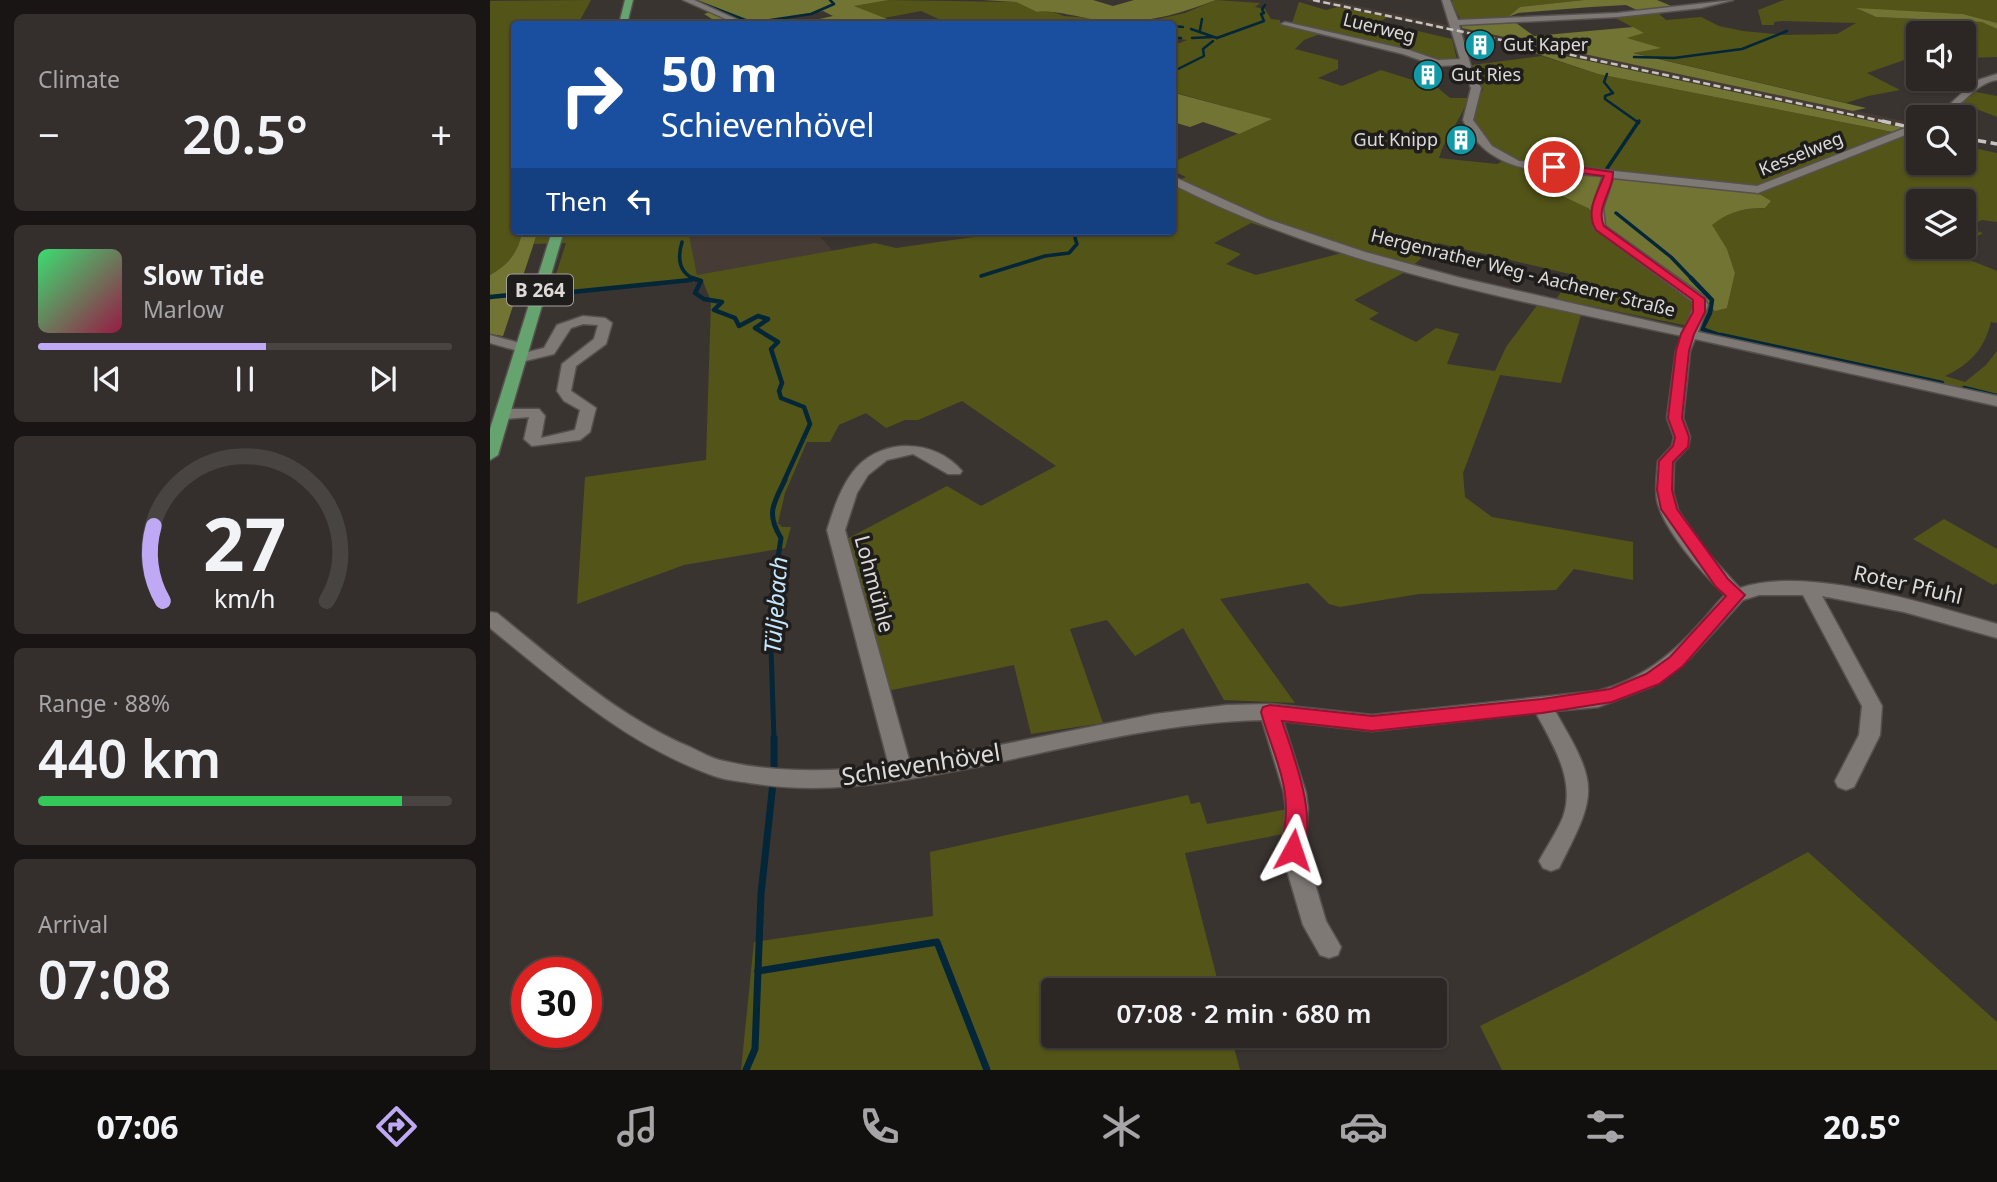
<!DOCTYPE html>
<meta charset="utf-8">
<style>
:root{--surface:#2c2725;--page:#342f2d;--text:#f1f3f6;--muted:#a6a5a7;--line:#484442;--accent:#bfa9f4}
body{margin:0;font-family:"Noto Sans",sans-serif;background:var(--page);color:var(--text);height:100vh;display:flex;flex-direction:column;font-size:26px;white-space:nowrap}
*{box-sizing:border-box;margin:0}
p{font-size:23px;color:var(--muted)}
.icon{flex:none;width:38px;height:38px;fill:none;stroke:currentColor;stroke-width:2;stroke-linecap:round;stroke-linejoin:round}
.map{position:relative;flex:1;overflow:hidden}
.sheet{display:flex;flex-direction:column;gap:14px;padding:14px;background:#181514;width:490px}
.sheet>*{flex:none}
.guide{position:absolute;left:21px;top:21px;width:665px;height:214px;border-radius:7px;box-shadow:0 2px 5px #0004,0 0 0 2px var(--line);background:#1a4fa0;color:#fff;overflow:hidden}
.buttons{position:absolute;left:1416px;top:21px;display:grid;gap:14px}
.buttons a{display:grid;place-items:center;width:70px;height:70px;border-radius:7px;background:var(--surface);box-shadow:0 2px 5px #0004,0 0 0 2px var(--line);font-size:35px}
.speed{position:absolute;left:21px;top:957px;display:flex;gap:14px;font-size:35px;font-weight:700;text-align:center}
.speed>*{display:grid;place-content:center;width:91px;height:91px;border-radius:50%;background:var(--surface);box-shadow:0 2px 5px #0004,0 0 0 2px var(--line);line-height:1}
.speed .limit{border:10px solid #d22;background:#fff;color:#111}
.pin{position:absolute;display:grid;place-items:center;width:60px;height:60px;color:#fff;margin:-30px;border:4px solid #fff;border-radius:50%;box-shadow:0 2px 7px #0007}
.me{position:absolute;width:77px;margin:-38px;rotate:5deg;stroke-linejoin:round;filter:drop-shadow(0 0 5px #0008)}
.turn{display:flex;align-items:center;gap:24px;height:147px;padding:0 35px;font-size:32px}
.turn .icon{width:91px;height:91px;stroke-width:2.5}
.turn b{display:block;font-size:49px;line-height:60px}
.then{display:flex;align-items:center;height:66px;padding:0 35px;background:#0003;gap:14px;font-size:26px}
.big{font-size:52px;font-weight:600;line-height:1.1}
.sheet .widget{flex:1;display:flex;flex-direction:column;justify-content:center;gap:10px;min-width:0;padding:0 24px;border-radius:10px;background:var(--page)}
.sheet .dial{align-items:center;gap:0}
.dial svg{height:182px;overflow:visible;fill:none;stroke:var(--line);stroke-width:7;stroke-linecap:round;text-anchor:middle}
.dial text{fill:var(--text);stroke:none}
.song{display:flex;align-items:center;gap:21px}
.cover{width:84px;height:84px;border-radius:10px;background:linear-gradient(135deg,hsl(140 70% 55%),hsl(340 70% 35%))}
.played{height:7px;border-radius:4px;background:linear-gradient(90deg,var(--accent) 55%,var(--line) 55%)}
.keys{display:flex;justify-content:space-around;direction:ltr}
.heat{display:flex;justify-content:space-between;align-items:center;font-size:38px;direction:ltr}
.charge{height:10px;border-radius:5px;background:linear-gradient(90deg,#34c759 88%,var(--line) 0)}
.trip{position:absolute;left:551px;top:978px;width:406px;height:70px;border-radius:7px;background:var(--surface);box-shadow:0 2px 5px #0004,0 0 0 2px var(--line);font-weight:600;line-height:70px;text-align:center}
.menu{display:flex;height:112px;justify-content:space-around;align-items:center;background:#12100f;color:var(--muted)}
.menu .icon{width:49px;height:49px}
.menu .current{color:var(--accent)}
.menu b{font-size:32px;color:var(--text)}
main{display:flex;flex:1;min-height:0}
.map>svg:first-child{display:block}
.built{fill:#473c35}
.green{fill:#535418;fill-rule:evenodd}
.forest{fill:#717432}
.lines{fill:none;stroke-linecap:round;stroke-linejoin:round}
.stream-far4{stroke:#032639;stroke-width:2.5}
.stream-far3{stroke:#032639;stroke-width:3.5}
.stream-far2{stroke:#032639;stroke-width:4.5}
.stream-far1{stroke:#032639;stroke-width:5}
.stream{stroke:#032639;stroke-width:7}
.minor-casing{stroke:#56514e;stroke-width:3}
.major-casing{stroke:#56514e;stroke-width:3}
.minor{fill:#7f7976;fill-rule:evenodd}
.major{fill:#65a46f;fill-rule:evenodd}
.rail-far1{stroke:#c7c3c1;stroke-width:2.5;stroke-dasharray:7 3.5;stroke-linecap:butt}
.rail{stroke:#c7c3c1;stroke-width:3.5;stroke-dasharray:9 4.5;stroke-linecap:butt}
.route{fill:#e11d48;stroke:#92132f;stroke-width:2}
.labels{text-anchor:middle;stroke-width:7;stroke-linejoin:round;paint-order:stroke}
.far-street-label{font-size:18px;fill:#dedad8;stroke:#1f1d1b}
.far-poi-label{font-size:18px;fill:#dedad8;stroke:#1f1d1b;text-anchor:start}
.shield{fill:#1f1d1b;stroke:#a5a19f;stroke-width:2}
.shield-label{font-size:19px;font-weight:bold;fill:#dedad8}
.street-label{font-size:21px;fill:#dedad8;stroke:#1f1d1b}
.water-label{font-size:23px;font-style:italic;fill:#c6e8fe;stroke:#1f1d1b}
.near-street-label{font-size:24px;fill:#dedad8;stroke:#1f1d1b}
</style>
<main>
<section class="sheet">
<div class="widget"><p>Climate</p>
<div class="heat"><a>−</a><b class="big">20.5°</b><a>+</a></div>
</div>
<div class="widget">
<div class="song"><i class="cover"></i><div><b>Slow Tide</b><p>Marlow</p></div></div>
<div class="played"></div>
<div class="keys"><svg class="icon" aria-label="previous" viewBox="0 0 24 24"><path d="M18 5L8 12l10 7zM5 5v14"/></svg><svg class="icon" aria-label="pause" viewBox="0 0 24 24"><path d="M8 5v14M16 5v14"/></svg><svg class="icon" aria-label="next" viewBox="0 0 24 24"><path d="M6 5l10 7-10 7zM19 5v14"/></svg></div>
</div>
<div class="widget dial"><svg viewBox="0 0 100 80">
<path d="M14 69A42 42 0 1 1 86 69"/>
<path d="M14 69A42 42 0 0 1 10 36" stroke="#bfa9f4"/>
<text x="50" y="56" font-size="32" font-weight="700">27</text>
<text x="50" y="72" font-size="11">km/h</text>
</svg></div>
<div class="widget"><p>Range · 88%</p><b class="big">440 km</b><div class="charge"></div></div>
<div class="widget"><p>Arrival</p><b class="big">07:08</b></div>
</section>
<div class="map">
<svg width="1507" height="1070" viewBox="0 0 1507 1070">
<rect width="100%" height="100%" fill="#3a3431"/>
<g class="built">
<polygon points="815,0 839,0 1428,124 1428,131"/>
<polygon points="202,231 325,231 343,251 207,275 199,235"/>
</g>
<g class="green">
<path d="M101 0 88 24 144 20 142 24H24V231H32C29 252 18 265 0 275V1Z"/>
<path d="M399 0 526 2 547 12 555 9 574 16 656 22 695 13 726 0 770 3 765 7 775 9 781 19 790 20V23H802L809 2 836 10 847 7 898 17 889 22 962 39 967 60 950 62 798 25 830 34 814 40 805 49 848 60V69L828 78 852 86 891 70 948 88 960 98H978C972 119 955 136 949 158L1007 164 1016 159C1004 152 982 131 982 115 983 107 990 97 993 89L982 65 1052 56 1108 74 1428 137V163H1474V146L1507 153V222L1492 220 1476 227 1493 233 1474 244V201H1428V247H1468L1460 252 1507 271V323L1501 322C1494 350 1480 364 1455 376L1475 382 1496 365 1507 351V398L1211 333 1208 328 1066 299 1084 275 948 243 917 271 864 300 889 313 879 319 926 342 946 328 969 334 957 364 1005 371 1016 347 1048 304 1091 315 1071 383 1010 375 973 473 975 497 1002 517 1143 542V580L1084 569 1066 590 929 594 850 607 839 604 818 583 730 599 805 703 734 700 693 628 645 656 617 620 580 629 613 723 541 734 524 665 397 691 355 540 457 486 491 506 566 466 472 401 428 420H415L396 428 376 413 349 425 340 442H317L295 493 288 523 292 527H301L295 548 194 565 87 604 95 477 216 460 221 301 212 279 59 296 76 243 44 244 48 231H202L199 235 207 275 385 243 406 248 526 231H682L683 183 696 177 683 171V162L781 119 683 92V54L687 44 697 40 683 38 682 24H438L453 21 431 11 394 18 363 6ZM1281 201 1275 208C1253 208 1239 212 1221 225L1237 249 1245 273 1237 308 1098 208ZM761 223 851 252 852 253 766 275 736 264 751 254 724 243Z"/>
<polygon points="963,0 1094,0 1030,7 1018,17 971,20 961,2"/>
<polygon points="1294,0 1507,0 1507,23 1473,14 1368,9 1386,17 1493,22 1507,29 1507,57 1474,58 1474,33 1428,33 1428,58 1420,58 1377,73 1410,90 1378,96 1356,103 1140,52 1168,48 1136,38 1153,33 1124,17 1168,13 1176,20 1211,17 1229,26 1253,31 1294,35 1347,34 1366,23 1292,21 1284,22 1284,25 1272,25 1268,10"/>
<polygon points="1486,92 1507,96 1507,117 1471,103"/>
<polygon points="1454,519 1507,549 1507,583 1503,585 1423,539"/>
<polygon points="698,795 701,804 710,802 717,824 798,809 793,834 695,853 730,990 564,990 564,1036 741,1036 750,1070 251,1070 264,942 443,916 440,852"/>
<polygon points="1318,852 1507,1022 1507,1070 1012,1070 990,1026 1094,974"/>
</g>
<g class="forest">
<polygon points="204,0 399,0 364,6 410,24 306,24 343,16 333,11 276,21 282,24 230,24 214,14 226,10"/>
<path d="M493 0H603L623 6 644 0H726C689 14 656 24 616 21 600 20 558 8 547 12L526 2Z"/>
<polygon points="1094,0 1167,0 1184,7 1149,11 1136,5 1101,7 1028,13 1018,17 1044,36 1143,27 1154,33 1137,38 1171,48 1143,53 1376,108 1363,111 972,28 971,21 1018,17 1030,7"/>
<polygon points="1366,8 1473,14 1507,23 1507,29 1492,22 1386,17"/>
<polygon points="1014,43 1428,131 1428,137 1108,74"/>
<polygon points="682,92 692,95 782,119 749,134 713,122 700,127 683,122"/>
<path d="M1042 168 1246 188 1271 195 1281 201 1275 208C1253 208 1239 212 1222 225L1237 249 1245 273 1237 308 1225 311 1209 296 1118 232 1109 218 1098 208 1053 187Z"/>
<path d="M32 231H48L13 336 0 334V275C18 265 29 252 32 231Z"/>
</g>
<g class="lines">
<g class="stream-far4">
<polyline points="204,0 263,23"/>
<polyline points="260,23 321,14 344,4 340,0"/>
<polyline points="682,26 693,27"/>
<polyline points="701,29 727,38"/>
<polyline points="710,30 712,19"/>
<polyline points="682,38 691,38"/>
<polyline points="702,38 723,37"/>
<polyline points="727,38 774,21 771,14 774,13 772,9 775,5"/>
<polyline points="1144,57 1184,58 1252,49 1297,31"/>
<polyline points="682,72 714,56 713,49 723,41"/>
<polyline points="1117,74 1114,82 1123,93 1115,96 1115,99 1149,123"/>
</g>
<g class="stream-far3">
<polyline points="1116,170 1149,121"/>
<polyline points="1126,213 1181,257 1203,280"/>
<path d="M192 242C187 259 189 274 207 280"/>
<polyline points="491,276 555,256 579,253 587,244 585,238 589,231"/>
</g>
<g class="stream-far2">
<polyline points="202,278 211,281 205,293 214,299 232,302 224,310 245,318 249,326 268,316 278,319"/>
<polyline points="1201,278 1222,300 1220,313 1212,329 1232,336"/>
<polyline points="72,293 201,280"/>
<polyline points="0,297 20,295"/>
<polyline points="277,320 265,328 288,342 281,349 292,383 289,391 291,398 314,407 320,424 294,481"/>
<polyline points="1231,335 1452,383"/>
<polyline points="1474,388 1507,396"/>
</g>
<path class="stream-far1" d="M284 740 280 616 286 609 283 591 291 538C276 514 283 504 295 480"/>
<g class="stream">
<polyline points="284,738 284,774"/>
<polyline points="268,971 447,942 497,1070"/>
<polyline points="256,1070 265,1049 271,894 283,783"/>
</g>
<g class="minor-casing">
<g id="minor">
<polygon points="193,0 204,0 257,24 247,24"/>
<path d="M952 0H960L968 20 1127 13 1243 0 1211 8 1127 17 969 25 981 67 991 88 983 120 1002 146 1029 161 1267 186 1428 123V130L1268 193 1123 178 1113 208 1115 226 1213 296 1218 305 1208 332 1507 396V406L1205 339 1200 351 1193 418 1200 437 1198 447 1184 462 1183 492 1188 510 1216 551 1246 584 1250 588C1317 565 1440 605 1507 624V638L1414 612 1332 596 1392 706 1390 735 1364 787 1356 790 1348 787 1345 781 1369 735 1372 706 1313 595H1269L1253 600 1200 658 1163 686 1108 707 1065 711C1109 786 1108 792 1069 868L1061 871 1053 868 1049 861C1057 846 1067 832 1073 817 1086 780 1063 745 1046 713L882 731 793 721 816 793 818 809 815 850 836 921 851 947 848 955 839 958 830 955 813 925 791 850 796 809 794 793 772 720C677 722 584 746 491 766 414 781 338 796 260 783 248 781 235 780 224 776 137 745 70 685 0 628V612L7 613C68 662 127 716 200 747 211 752 222 759 234 761 289 774 344 771 399 766L337 530C344 508 351 485 367 467 395 437 446 440 472 471L470 474H458L423 454 397 460 378 475 367 493 355 530 420 763 665 714 737 705 780 704 882 715 1108 691C1150 680 1181 656 1210 623 1219 614 1226 603 1235 595 1213 574 1173 530 1167 500 1165 487 1167 474 1168 461L1182 446 1184 437 1177 418 1186 351 1192 336C1019 299 841 265 682 184V176L777 219 875 252 971 278 1195 329 1204 305 1202 301 1104 228 1102 208 1113 176C1058 171 1000 177 973 120L981 88 971 65 947 66 913 54 791 24 795 22 919 50 948 60 970 59Z"/>
<path d="M1507 74V80C1479 84 1469 118 1439 117L1459 105 1485 81Z"/>
<polygon points="93,316 115,318 122,323 116,344 86,366 81,391 106,408 100,432 90,440 42,446 34,439 39,417 14,419 6,414 14,409 49,409 55,416 51,438 85,430 90,410 74,401 67,391 72,364 104,339 108,325 93,324 81,328 64,354 31,362 24,358 26,355 54,348 67,325"/>
<polygon points="0,335 37,345 39,348 32,352 0,343"/>
</g>
</g>
<g class="major-casing">
<g id="major">
<polygon points="135,0 143,0 137,24 129,24"/>
<polygon points="62,231 74,231 8,455 0,460 0,429"/>
</g>
</g>
<use href="#minor" class="minor"/>
<use href="#major" class="major"/>
<polyline class="rail-far1" points="823,0 1401,123"/>
<g class="rail">
<polyline points="1392,121 1428,129"/>
<polyline points="1474,138 1507,144"/>
</g>
</g>
<path class="route" d="M1064 164 1123 172C1124 189 1105 208 1114 226L1215 299V312L1204 334 1199 351 1192 418 1199 437 1198 447 1183 462 1182 490 1187 509 1238 579 1255 595 1193 666 1169 684 1122 702 1052 713 882 731 792 721C804 758 829 818 811 857L803 859 796 857C789 842 797 823 796 808 796 776 779 742 771 712L773 707 780 705 882 716 1052 699 1120 689 1156 674 1180 657 1236 596 1226 587 1171 509 1167 490 1169 461 1183 446 1185 437 1178 418 1186 351 1191 334 1203 312V300L1106 230C1095 212 1107 194 1114 176L1060 169V165Z"/>
<defs>
<g id="building-disc" transform="scale(1.575)"><circle r="9.5" fill="#0f9aa8" stroke="#1f1d1b"/><path d="M-4-6H4V6H1V3H-1V6H-4ZM-2.5-4.3h1.7v1.8h-1.7ZM.8-4.3h1.7v1.8H.8ZM-2.5-1h1.7V.8h-1.7ZM.8-1h1.7V.8H.8Z" fill="#fff"/></g>
</defs>
<g fill-rule="evenodd">
<use href="#building-disc" x="990" y="45"/>
<use href="#building-disc" x="938" y="75"/>
<use href="#building-disc" x="971" y="140"/>
</g>
<g class="labels">
<g class="far-street-label">
<text transform="translate(889 28) rotate(14)" y="6">Luerweg</text>
<text transform="translate(1311 154) rotate(-22)" y="6">Kesselweg</text>
<text transform="translate(1033 273) rotate(14)" y="6">Hergenrather Weg - Aachener Straße</text>
</g>
<g class="far-poi-label">
<text x="1013" y="51">Gut Kaper</text>
<text x="961" y="81">Gut Ries</text>
<text x="948" y="146" text-anchor="end">Gut Knipp</text>
</g>
<rect class="shield" x="17" y="274.5" width="66" height="31" rx="5"/>
<g class="shield-label">
<text x="50" y="297">B 264</text>
</g>
<g class="street-label">
<text transform="translate(384 584) rotate(75)" y="7">Lohmühle</text>
<text transform="translate(1418 585) rotate(13)" y="7">Roter Pfuhl</text>
</g>
<g class="water-label">
<text transform="translate(286 605) rotate(-86)" y="8">Tüljebach</text>
</g>
<g class="near-street-label">
<text transform="translate(431 765) rotate(-9)" y="8">Schievenhövel</text>
</g>
</g>
</svg>
<div class="buttons">
<a><svg class="icon" aria-label="sound" viewBox="0 0 24 24"><path d="M4 9h4l5-4v14l-5-4H4zM17 9q2 3 0 6"/></svg></a>
<a><svg class="icon" aria-label="search" viewBox="0 0 24 24"><circle cx="10" cy="10" r="6"/><path d="M15 15l6 6"/></svg></a>
<a><svg class="icon" aria-label="layers" viewBox="0 0 24 24"><path d="M12 4l9 5-9 5-9-5zM3 14l9 5 9-5"/></svg></a>
</div>
<div class="speed"><div class="limit">30</div></div>
<div class="pin" style="left:1064px;top:167px;background:#d93025"><svg class="icon" aria-label="arrive" viewBox="0 0 24 24"><path d="M6 21V4h12l-3 4 3 4H6"/></svg></div>
<svg class="me" style="left:803px;top:850px" viewBox="-20 -20 40 40"><path d="M0-17L14 15 0 8-14 15z" fill="#e11d48" stroke="#fff" stroke-width="4"/></svg>
<div class="trip">07:08 · 2 min · 680 m</div>
<div class="guide">
<div class="turn"><svg class="icon" aria-label="right" viewBox="0 0 24 24"><path d="M7 20v-9h11M14 6l5 5-5 5"/></svg><div><b>50 m</b>Schievenhövel</div></div>
<div class="then">Then<svg class="icon" aria-label="left" viewBox="0 0 24 24"><path d="M17 20v-9H6M10 6l-5 5 5 5"/></svg></div>
</div>
</div>
</main>
<nav class="menu">
<b>07:06</b>
<svg class="icon current" aria-label="directions" viewBox="0 0 24 24"><path d="M12 3l9 9-9 9-9-9zM9 14v-3h6M13 9l2 2-2 2"/></svg>
<svg class="icon" aria-label="music" viewBox="0 0 24 24"><path d="M9 18V5l10-2v13"/><circle cx="6" cy="18" r="3"/><circle cx="16" cy="16" r="3"/></svg>
<svg class="icon" aria-label="phone" viewBox="0 0 24 24"><path d="M5 4h4l2 5-3 2q2 4 5 5l2-3 5 2v4C11 20 4 13 5 4z"/></svg>
<svg class="icon" aria-label="climate" viewBox="0 0 24 24"><path d="M12 3v18M4 7l16 10M4 17L20 7"/></svg>
<svg class="icon" aria-label="car" viewBox="0 0 24 24"><path d="M5 17H2v-5l4-1 3-4h7l3 4 3 1v5h-3M9 17h6M6 11h13"/><circle cx="7" cy="17" r="2"/><circle cx="17" cy="17" r="2"/></svg>
<svg class="icon" aria-label="filters" viewBox="0 0 24 24"><path d="M4 7h16M4 17h16"/><circle cx="9" cy="7" r="2"/><circle cx="15" cy="17" r="2"/></svg>
<b>20.5°</b>
</nav>
